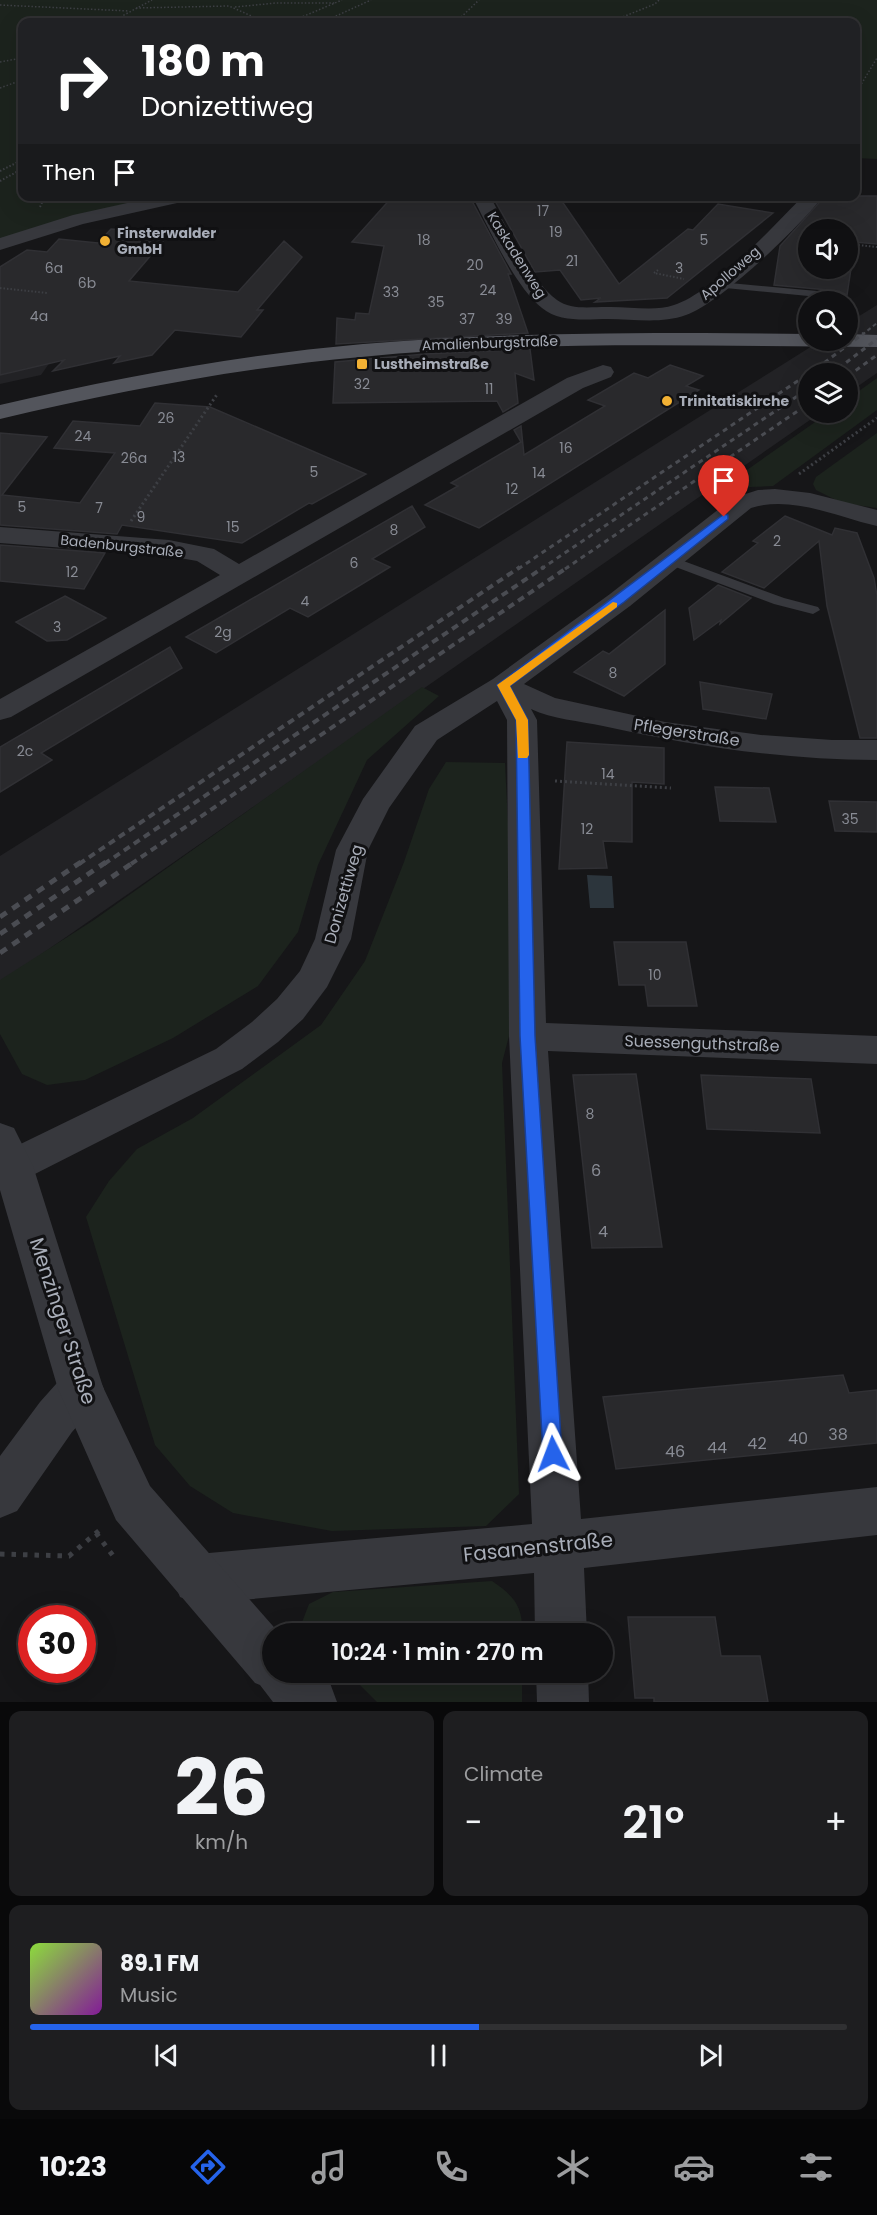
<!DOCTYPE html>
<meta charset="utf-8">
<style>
:root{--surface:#101012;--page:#1e1e20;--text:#f1f3f6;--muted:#9c9d9f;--line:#303032;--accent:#2563eb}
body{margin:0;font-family:Poppins,sans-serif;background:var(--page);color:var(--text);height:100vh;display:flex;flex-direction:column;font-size:22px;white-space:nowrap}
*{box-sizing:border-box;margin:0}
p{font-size:20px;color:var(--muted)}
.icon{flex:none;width:33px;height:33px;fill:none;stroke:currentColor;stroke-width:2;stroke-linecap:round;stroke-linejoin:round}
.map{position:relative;height:1702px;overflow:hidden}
.details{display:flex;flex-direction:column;gap:9px;padding:9px;background:#09090a;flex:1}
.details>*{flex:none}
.hud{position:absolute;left:18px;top:18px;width:842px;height:183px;border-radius:12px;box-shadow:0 6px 24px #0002,0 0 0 2px var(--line);background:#202124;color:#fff;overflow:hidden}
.controls{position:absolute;left:798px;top:219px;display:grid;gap:12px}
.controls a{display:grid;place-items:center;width:60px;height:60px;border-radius:50%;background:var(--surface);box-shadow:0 6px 24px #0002,0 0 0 2px var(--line);font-size:30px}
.speed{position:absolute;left:18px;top:1605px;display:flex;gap:12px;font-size:30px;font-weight:700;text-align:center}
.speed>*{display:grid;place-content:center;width:78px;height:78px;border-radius:50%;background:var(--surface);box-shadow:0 6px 24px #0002,0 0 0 2px var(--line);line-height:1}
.speed .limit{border:9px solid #d22;background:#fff;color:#111}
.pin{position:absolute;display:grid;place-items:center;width:51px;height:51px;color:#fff;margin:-62px -26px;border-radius:50% 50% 50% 0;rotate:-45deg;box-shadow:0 0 6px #0007}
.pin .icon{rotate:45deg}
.me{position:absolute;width:66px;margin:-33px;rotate:357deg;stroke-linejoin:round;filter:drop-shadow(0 0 4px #0008)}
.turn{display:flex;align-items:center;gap:21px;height:126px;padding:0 24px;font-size:27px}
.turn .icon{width:78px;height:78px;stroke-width:2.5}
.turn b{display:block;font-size:42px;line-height:51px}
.then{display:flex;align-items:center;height:57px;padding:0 24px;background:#0003;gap:12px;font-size:22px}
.big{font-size:45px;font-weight:600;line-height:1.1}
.details .card{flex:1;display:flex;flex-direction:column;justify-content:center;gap:9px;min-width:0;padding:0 21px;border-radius:12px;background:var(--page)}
.details .dial{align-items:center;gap:0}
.dial b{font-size:78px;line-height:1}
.song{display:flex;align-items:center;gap:18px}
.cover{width:72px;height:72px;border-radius:9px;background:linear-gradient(135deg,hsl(90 70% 55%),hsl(290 70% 35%))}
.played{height:6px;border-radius:3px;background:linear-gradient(90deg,var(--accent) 55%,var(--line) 55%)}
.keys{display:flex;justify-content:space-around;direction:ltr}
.heat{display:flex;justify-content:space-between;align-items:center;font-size:33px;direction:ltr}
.details .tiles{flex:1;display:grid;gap:9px;grid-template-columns:1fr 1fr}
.card:last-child{grid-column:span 2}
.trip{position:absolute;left:262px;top:1623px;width:351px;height:60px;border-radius:30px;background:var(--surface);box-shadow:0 6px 24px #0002,0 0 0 2px var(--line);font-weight:600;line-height:60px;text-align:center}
.menu{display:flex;height:96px;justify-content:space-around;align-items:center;background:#060607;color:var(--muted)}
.menu .icon{width:42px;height:42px}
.menu .current{color:var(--accent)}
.menu b{font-size:27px;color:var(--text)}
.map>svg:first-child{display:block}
.built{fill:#222225}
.green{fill:#1c231d}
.water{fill:#2c353c}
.building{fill:#29292c;stroke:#303034;stroke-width:1.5;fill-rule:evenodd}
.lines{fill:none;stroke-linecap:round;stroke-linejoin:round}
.path-far3{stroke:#3d3f44;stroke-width:1.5;stroke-dasharray:1.5 2;stroke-linecap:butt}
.path-far2{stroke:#3d3f44;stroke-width:2;stroke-dasharray:1.5 2;stroke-linecap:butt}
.path-far1{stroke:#3d3f44;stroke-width:3;stroke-dasharray:2 3;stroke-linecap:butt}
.path{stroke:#3d3f44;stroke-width:5;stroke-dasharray:4.5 7;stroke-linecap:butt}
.service{fill:#37383d;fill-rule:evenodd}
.minor{fill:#37383d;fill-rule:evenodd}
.tertiary{fill:#37383d;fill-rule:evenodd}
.primary{fill:#53555c;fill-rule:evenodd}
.rail-far3{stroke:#4a4c52;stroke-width:2;stroke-dasharray:4 3;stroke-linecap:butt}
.rail-far2{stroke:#4a4c52;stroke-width:3;stroke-dasharray:5 4.5;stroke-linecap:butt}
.rail-far1{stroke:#4a4c52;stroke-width:4;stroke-dasharray:7 5;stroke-linecap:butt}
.rail{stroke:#4a4c52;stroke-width:5;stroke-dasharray:8 7;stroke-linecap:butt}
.route{fill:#2563eb;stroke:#184099;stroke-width:1.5}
.slow{fill:#f59e0b}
.poi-dot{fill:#f2b134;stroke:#111113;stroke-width:2}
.labels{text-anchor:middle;stroke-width:6;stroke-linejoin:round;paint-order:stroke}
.number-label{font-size:14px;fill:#888b94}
.far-poi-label{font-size:14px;font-weight:bold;fill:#a8adb8;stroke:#111113;text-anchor:start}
.far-street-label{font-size:14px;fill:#a8adb8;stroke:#111113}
.street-label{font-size:16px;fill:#a8adb8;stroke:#111113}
.near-number-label{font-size:16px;fill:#888b94}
.near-street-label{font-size:20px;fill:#a8adb8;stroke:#111113}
</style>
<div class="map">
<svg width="877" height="1702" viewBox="0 0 877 1702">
<rect width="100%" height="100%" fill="#161618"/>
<g class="built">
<polygon points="877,305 877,373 848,393 848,374 808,374 808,412 820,413 0,983 0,856 820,341 848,340 848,323"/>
<polygon points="71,332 41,375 0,384 0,339"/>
</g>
<g class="green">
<polygon points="0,0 877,0 877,159 855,158 855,22 22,22 22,196 167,197 0,239"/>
<polygon points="877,378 877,410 773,486 750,487 742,490 724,486 828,413 848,412 848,399"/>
<polygon points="877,433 877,508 842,503 816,490 813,484 816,477"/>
<polygon points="422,687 439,696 367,760 318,865 298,932 258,986 173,1038 85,1080 47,1085 22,1074 0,1034 0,980 94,920"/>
<polygon points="446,762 505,763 517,1005 502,1063 519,1494 486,1526 332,1531 233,1513 190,1486 155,1445 86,1217 109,1181 137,1149 193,1118 321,1025 365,961 404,862 429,789"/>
<path d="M492 1581C514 1596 523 1606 522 1633L309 1634 301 1625 309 1604 333 1592Z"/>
<polygon points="348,1673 522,1673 522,1702 377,1702"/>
</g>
<polygon class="water" points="587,875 612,876 614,908 590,908"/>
<g class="building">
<polygon points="393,196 467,196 467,201 472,201 511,274 508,274 528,333 336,344 337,318 355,320 356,313 369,314 384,246 352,242"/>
<path d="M825 196H877V244L855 242 847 295 839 291 774 285 780 246ZM808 230H848V268H808Z"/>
<polygon points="559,197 619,284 688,229 693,230 718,204 773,213 667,298 595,302 601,298 581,300 560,270 535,272 494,199"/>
<polygon points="111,229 170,233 129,281 238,292 284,241 302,257 257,310 263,310 241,337 175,330 152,355 114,363 120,356 53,371 64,360 0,375 0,267 27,250 47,252 59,239 98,243"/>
<polygon points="530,349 534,380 515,373 518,403 503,412 497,401 333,403 335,362 425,354"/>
<polygon points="670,365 703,376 686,386 699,390 479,528 425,505 458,486 451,483 521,442 514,430 521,426 524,455 605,406 588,400 634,373 648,378"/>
<polygon points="155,403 210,407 366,474 312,504 309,503 242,543 122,525 117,534 0,525 0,433 47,437 2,495 80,503 115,453 54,448 73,421 140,426"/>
<polygon points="412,506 425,527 372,559 390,567 308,617 290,608 216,653 186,637"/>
<polygon points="785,516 832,535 835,528 857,533 874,578 877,596 877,738 860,738 827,606 819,541 764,588 722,572 758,543 753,541"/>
<polygon points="0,545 105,553 84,589 0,581"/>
<polygon points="718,585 751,598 720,624 721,620 694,640 689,608"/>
<polygon points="65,596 106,618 67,640 47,641 16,622"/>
<polygon points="665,610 665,664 624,696 574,672 603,651 609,654"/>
<polygon points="170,647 182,668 41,753 52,760 0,792 0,747"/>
<polygon points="700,682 772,694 766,719 703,709"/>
<polygon points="567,742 664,748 664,784 632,782 632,842 603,841 607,868 559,869"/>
<polygon points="715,787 769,788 776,822 720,821"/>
<polygon points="829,801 877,802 877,832 835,831"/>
<polygon points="614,942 686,942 697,1006 648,1006 645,985 619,985"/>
<polygon points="636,1074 662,1247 592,1248 573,1075"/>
<polygon points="701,1075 811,1079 820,1133 707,1129"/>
<polygon points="843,1375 849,1393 877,1390 877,1443 616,1469 603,1397"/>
<polygon points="628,1617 715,1617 721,1656 760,1656 768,1702 654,1702 654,1698 635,1698"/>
</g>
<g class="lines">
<g class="path-far3">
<polyline points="0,5 129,11"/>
<polyline points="235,7 276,3 336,3"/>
<polyline points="136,8 229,6 265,22"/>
<polyline points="111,22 152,0"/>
<polyline points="290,22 342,0"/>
<polyline points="323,22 371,0"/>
<polyline points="456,22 479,0"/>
<polyline points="610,22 655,4 659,0"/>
<polyline points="0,62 22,58"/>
<polyline points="855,87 862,83 877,58"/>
<polyline points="0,88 22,80"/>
</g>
<g class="path-far2">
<polyline points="0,171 22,160"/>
<polyline points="0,181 22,169"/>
<polyline points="40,207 45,196"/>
<polyline points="848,244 877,247"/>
<polyline points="658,270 654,273 684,279"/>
<polyline points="0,288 47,293"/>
</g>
<g class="path-far1">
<polyline points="799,474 877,418"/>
<polyline points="131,521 218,393"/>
<polyline points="555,781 671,788"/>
</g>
<g class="path">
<polyline points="96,1533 114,1557"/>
<polyline points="0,1554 69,1556 101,1529"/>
</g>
<g class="service">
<polygon points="719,282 839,293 844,296 839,299 715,287 715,283"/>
<polygon points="670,556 784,598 818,607 820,610 813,614 774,604 665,563 663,560"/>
</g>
<g class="minor">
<polygon points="159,196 195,196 186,201 83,224 0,250 0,238 73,215"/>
<path d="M472 196H490C507 227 529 279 557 300 570 310 590 307 606 307 627 306 654 312 674 305 711 294 775 225 803 196H823C802 225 718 305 686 315 661 324 634 319 608 319 587 319 560 323 542 308 515 287 489 228 472 196Z"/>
<polygon points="603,365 611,367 614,372 611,377 583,388 11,717 0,720 0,699 220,575 197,561 169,556 0,543 0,527 169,540 214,549 239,564 567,378"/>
<path d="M775 489 810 493 877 510V526C837 517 792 495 751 508L630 606 524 684 555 698 665 722 761 735 832 740H877V760C784 760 693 746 603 726 580 721 552 719 531 709L537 720 546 1023 877 1036V1064L548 1051 581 1519 877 1487V1535L584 1568 587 1634H535L534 1573 198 1604 180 1597 173 1579 180 1561 198 1554 532 1524 509 1036 507 720 497 701 437 740 389 808 368 850 351 939 327 987 303 1019 278 1042 242 1069 27 1178 13 1182 0 1178V1154L216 1049 252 1022 277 999 300 971 315 939 336 850 363 799 415 726 493 679 610 594 733 498 758 490Z"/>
<polygon points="81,1368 97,1374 104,1389 97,1404 72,1432 17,1511 0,1518 0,1456 40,1402 65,1374"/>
<polygon points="536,1672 588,1672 589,1702 537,1702"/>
</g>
<polygon class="tertiary" points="0,1123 14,1128 33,1166 103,1387 150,1486 280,1634 273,1634 273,1672 318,1672 330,1683 337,1702 273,1702 260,1685 255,1683 116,1520 58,1389 0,1190"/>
<path class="primary" d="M704 333 808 334V340H848V334L877 335V347C705 346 532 340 361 357 239 368 119 391 0 419V405C120 377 240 355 363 344 476 334 590 333 704 333Z"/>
<polyline class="rail-far3" points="862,335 877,323"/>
<g class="rail-far2">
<polyline points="809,374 864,333"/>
<polyline points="831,374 877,339"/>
<polyline points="848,376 877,355"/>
<polyline points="518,569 808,374"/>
<polyline points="541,569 808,389"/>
<polyline points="565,569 808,404"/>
</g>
<g class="rail-far1">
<polyline points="79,864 520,567"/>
<polyline points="104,864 544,567"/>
<polyline points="131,864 568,567"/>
</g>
<g class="rail">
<polyline points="0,917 81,862"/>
<polyline points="0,934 106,862"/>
<polyline points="0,953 134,862"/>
</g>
</g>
<polygon class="route" points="724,514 728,515 728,519 624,602 510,686 528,720 535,1036 562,1454 560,1461 553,1463 546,1461 543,1454 520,1036 516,720 497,685"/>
<polygon class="slow" points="613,602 617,603 617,607 510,686 528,720 529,755 527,758 518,758 516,720 497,685"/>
<g class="poi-dot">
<circle cx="105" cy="241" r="6"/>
<rect x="356" y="358" width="12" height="12" rx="3"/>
<circle cx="667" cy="401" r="6"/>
</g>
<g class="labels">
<g class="number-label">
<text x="543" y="216">17</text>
<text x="556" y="237">19</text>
<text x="424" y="245">18</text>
<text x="704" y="245">5</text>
<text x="572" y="266">21</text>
<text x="475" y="270">20</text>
<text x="54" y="273">6a</text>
<text x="679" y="273">3</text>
<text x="87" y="288">6b</text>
<text x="488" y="295">24</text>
<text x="391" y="297">33</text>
<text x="436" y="307">35</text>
<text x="39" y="321">4a</text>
<text x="467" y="324">37</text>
<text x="504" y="324">39</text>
<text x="362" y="389">32</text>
<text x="489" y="394">11</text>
<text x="166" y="423">26</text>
<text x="83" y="441">24</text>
<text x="566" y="453">16</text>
<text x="179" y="462">13</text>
<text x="134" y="463">26a</text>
<text x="314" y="477">5</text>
<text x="539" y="478">14</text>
<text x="512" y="494">12</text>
<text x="22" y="512">5</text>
<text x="99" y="513">7</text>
<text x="141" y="522">9</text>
<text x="233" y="532">15</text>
<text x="394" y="535">8</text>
<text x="777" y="546">2</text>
<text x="354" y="568">6</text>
<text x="72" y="577">12</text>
<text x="305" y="606">4</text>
<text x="57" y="632">3</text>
<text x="223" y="637">2g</text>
<text x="613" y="678">8</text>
<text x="25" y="756">2c</text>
<text x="608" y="779">14</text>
<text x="850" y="824">35</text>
<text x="587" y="834">12</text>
<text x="655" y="980">10</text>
<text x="590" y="1119">8</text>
</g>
<g class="far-poi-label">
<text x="117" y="238">Finsterwalder<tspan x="117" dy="16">GmbH</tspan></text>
<text x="374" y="369">Lustheimstraße</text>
<text x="679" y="406">Trinitatiskirche</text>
</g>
<g class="far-street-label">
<text transform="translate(517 255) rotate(58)" y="5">Kaskadenweg</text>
<text transform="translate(730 273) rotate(-41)" y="5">Apolloweg</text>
<text transform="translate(490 343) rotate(-2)" y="5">Amalienburgstraße</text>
<text transform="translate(122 546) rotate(6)" y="5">Badenburgstraße</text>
</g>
<g class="street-label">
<text transform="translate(687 732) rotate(9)" y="6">Pflegerstraße</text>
<text transform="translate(343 894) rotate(-74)" y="6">Donizettiweg</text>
<text transform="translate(702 1043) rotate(2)" y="6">Suessenguthstraße</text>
</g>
<g class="near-number-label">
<text x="596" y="1176">6</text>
<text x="603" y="1237">4</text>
<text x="838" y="1440">38</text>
<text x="798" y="1444">40</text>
<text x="757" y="1449">42</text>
<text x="717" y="1453">44</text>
<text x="675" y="1457">46</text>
</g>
<g class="near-street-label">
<text transform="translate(63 1321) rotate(72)" y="7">Menzinger Straße</text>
<text transform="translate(538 1547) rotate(-6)" y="7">Fasanenstraße</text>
</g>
</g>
</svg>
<div class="controls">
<a><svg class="icon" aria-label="sound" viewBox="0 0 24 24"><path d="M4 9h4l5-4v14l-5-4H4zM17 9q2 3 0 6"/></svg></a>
<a><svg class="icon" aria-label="search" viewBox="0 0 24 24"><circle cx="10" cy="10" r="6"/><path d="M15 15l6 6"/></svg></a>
<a><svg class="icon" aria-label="layers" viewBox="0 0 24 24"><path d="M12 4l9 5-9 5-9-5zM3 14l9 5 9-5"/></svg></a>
</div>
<div class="speed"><div class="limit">30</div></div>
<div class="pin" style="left:724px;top:517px;background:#d93025"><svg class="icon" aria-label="arrive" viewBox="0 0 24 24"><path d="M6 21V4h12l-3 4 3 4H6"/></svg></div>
<svg class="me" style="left:553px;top:1454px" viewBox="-20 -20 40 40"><path d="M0-17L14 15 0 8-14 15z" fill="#2563eb" stroke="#fff" stroke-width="4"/></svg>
<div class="trip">10:24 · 1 min · 270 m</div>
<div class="hud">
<div class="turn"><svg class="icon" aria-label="right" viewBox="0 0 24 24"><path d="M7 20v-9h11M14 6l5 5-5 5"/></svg><div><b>180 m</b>Donizettiweg</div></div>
<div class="then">Then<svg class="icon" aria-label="arrive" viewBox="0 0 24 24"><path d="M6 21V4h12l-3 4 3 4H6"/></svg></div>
</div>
</div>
<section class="details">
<div class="tiles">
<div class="card dial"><b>26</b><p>km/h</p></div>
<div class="card"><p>Climate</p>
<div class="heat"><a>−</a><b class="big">21°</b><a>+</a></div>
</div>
<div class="card">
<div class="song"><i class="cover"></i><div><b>89.1 FM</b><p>Music</p></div></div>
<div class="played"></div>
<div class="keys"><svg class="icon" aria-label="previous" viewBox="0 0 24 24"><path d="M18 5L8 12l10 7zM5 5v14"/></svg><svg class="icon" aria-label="pause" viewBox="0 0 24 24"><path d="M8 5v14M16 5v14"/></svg><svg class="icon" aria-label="next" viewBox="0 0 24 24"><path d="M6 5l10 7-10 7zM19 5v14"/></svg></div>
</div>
</div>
</section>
<nav class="menu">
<b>10:23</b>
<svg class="icon current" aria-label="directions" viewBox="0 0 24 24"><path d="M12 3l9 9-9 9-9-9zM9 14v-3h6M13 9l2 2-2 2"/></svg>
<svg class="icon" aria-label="music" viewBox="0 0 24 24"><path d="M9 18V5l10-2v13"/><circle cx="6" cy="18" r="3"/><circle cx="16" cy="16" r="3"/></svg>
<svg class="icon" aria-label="phone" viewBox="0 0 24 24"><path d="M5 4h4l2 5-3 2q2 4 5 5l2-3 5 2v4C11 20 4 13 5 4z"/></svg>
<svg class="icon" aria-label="climate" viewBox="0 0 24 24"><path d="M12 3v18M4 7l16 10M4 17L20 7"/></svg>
<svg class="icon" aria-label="car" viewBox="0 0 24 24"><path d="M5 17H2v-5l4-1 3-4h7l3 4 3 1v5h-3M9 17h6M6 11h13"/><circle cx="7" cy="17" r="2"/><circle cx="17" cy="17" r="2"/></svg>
<svg class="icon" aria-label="filters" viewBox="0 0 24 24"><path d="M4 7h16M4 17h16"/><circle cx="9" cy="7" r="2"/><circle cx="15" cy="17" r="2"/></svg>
</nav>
